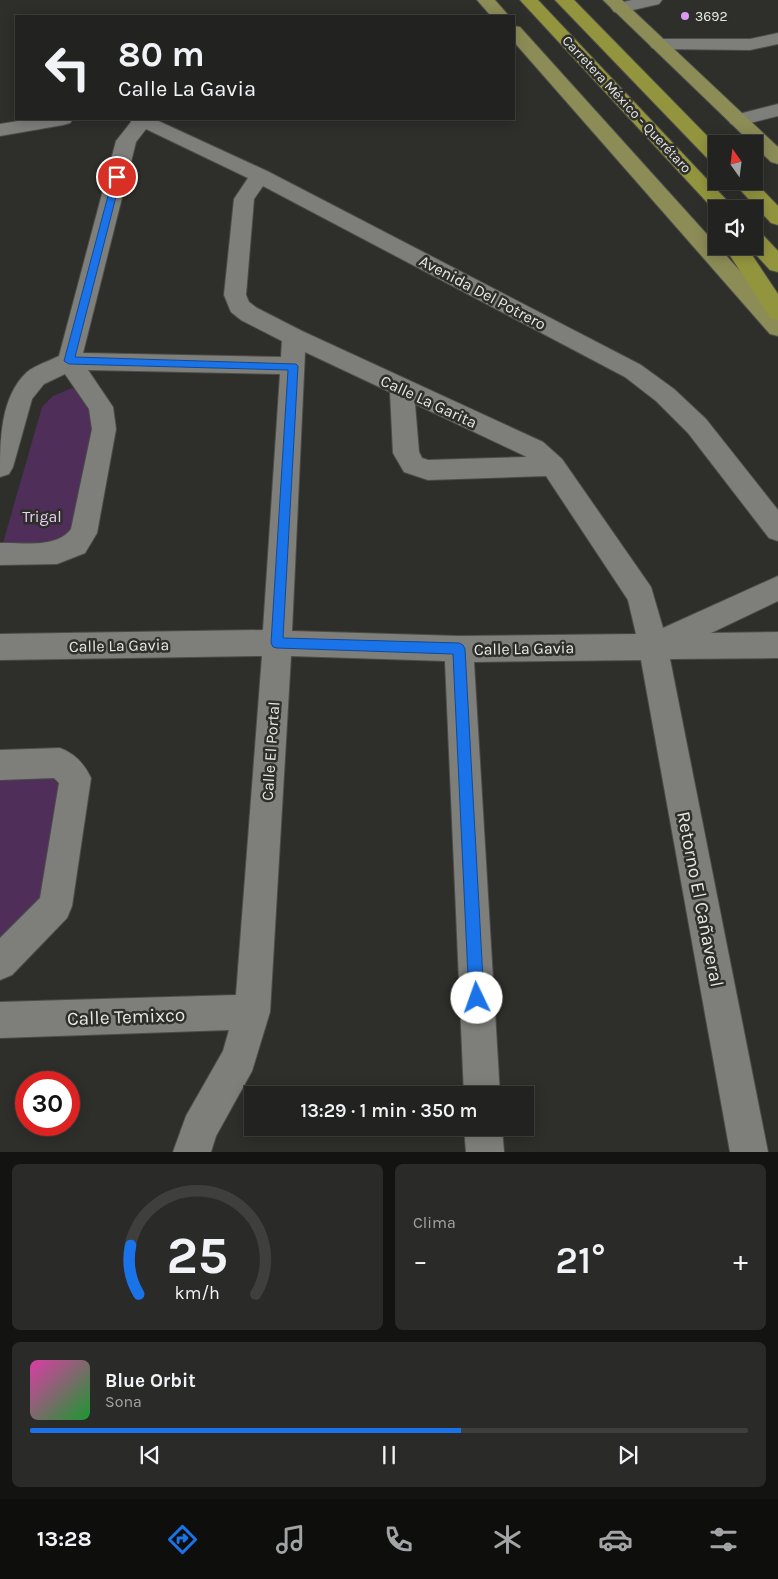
<!DOCTYPE html>
<html lang="es">
<meta charset="utf-8">
<style>
:root{--surface:#222220;--page:#2a2a29;--text:#f1f3f6;--muted:#a2a4a5;--line:#3f3f3e;--accent:#1a73e8}
body{margin:0;font-family:Karla,sans-serif;background:var(--page);color:var(--text);height:100vh;display:flex;flex-direction:column;font-size:19px;white-space:nowrap}
*{box-sizing:border-box;margin:0}
p{font-size:16px;color:var(--muted)}
.icon{flex:none;width:28px;height:28px;fill:none;stroke:currentColor;stroke-width:2;stroke-linecap:round;stroke-linejoin:round}
.map{position:relative;height:1152px;overflow:hidden}
.sheet{display:flex;flex-direction:column;gap:12px;padding:12px;background:#131312;flex:1}
.sheet>*{flex:none}
.top-card{position:absolute;left:15px;top:15px;width:500px;height:105px;border-radius:0px;box-shadow:0 2px 12px #0003,0 0 0 1px var(--line);background:#222220;color:var(--text);overflow:hidden}
.needle{width:32px;rotate:346deg}
.buttons{position:absolute;left:708px;top:135px;display:grid;gap:10px}
.buttons a{display:grid;place-items:center;width:55px;height:55px;border-radius:0px;background:var(--surface);box-shadow:0 2px 12px #0003,0 0 0 1px var(--line);font-size:25px}
.speed{position:absolute;left:15px;top:1071px;display:flex;gap:10px;font-size:25px;font-weight:700;text-align:center}
.speed>*{display:grid;place-content:center;width:65px;height:65px;border-radius:50%;background:var(--surface);box-shadow:0 2px 12px #0003,0 0 0 1px var(--line);line-height:1}
.speed .limit{border:8px solid #d22;background:#fff;color:#111}
.pin{position:absolute;display:grid;place-items:center;width:42px;height:42px;color:#fff;margin:-21px;border:2px solid #fff;border-radius:50%;box-shadow:0 1px 5px #0007}
.me{position:absolute;width:55px;margin:-28px;rotate:357deg;stroke-linejoin:round;filter:drop-shadow(0 0 4px #0008)}
.turn{display:flex;align-items:center;gap:18px;height:105px;padding:0 20px;font-size:22px}
.turn .icon{width:65px;height:65px;stroke-width:2.5}
.turn b{display:block;font-size:35px;line-height:42px}
.big{font-size:38px;font-weight:600;line-height:1.1}
.sheet .widget{flex:1;display:flex;flex-direction:column;justify-content:center;gap:8px;min-width:0;padding:0 18px;border-radius:8px;background:var(--page)}
.sheet .dial{align-items:center;gap:0}
.dial svg{height:130px;overflow:visible;fill:none;stroke:var(--line);stroke-width:7;stroke-linecap:round;text-anchor:middle}
.dial text{fill:var(--text);stroke:none}
.song{display:flex;align-items:center;gap:15px}
.cover{width:60px;height:60px;border-radius:8px;background:linear-gradient(135deg,hsl(320 70% 55%),hsl(130 70% 35%))}
.played{height:5px;border-radius:2px;background:linear-gradient(90deg,var(--accent) 60%,var(--line) 60%)}
.keys{display:flex;justify-content:space-around;direction:ltr}
.heat{display:flex;justify-content:space-between;align-items:center;font-size:28px;direction:ltr}
.sheet .tiles{flex:1;display:grid;gap:12px;grid-template-columns:1fr 1fr}
.widget:last-child{grid-column:span 2}
.trip{position:absolute;left:244px;top:1086px;width:290px;height:50px;border-radius:0px;background:var(--surface);box-shadow:0 2px 12px #0003,0 0 0 1px var(--line);font-weight:600;line-height:50px;text-align:center}
.menu{display:flex;height:80px;justify-content:space-around;align-items:center;background:#0e0e0d;color:var(--muted)}
.menu .icon{width:35px;height:35px}
.menu .selected{color:var(--accent)}
.menu b{font-size:22px;color:var(--text)}
.map>svg:first-child{display:block}
.green{fill:#4f2f5a}
.lines{fill:none;stroke-linecap:round;stroke-linejoin:round}
.minor-casing{stroke:#4c4c49;stroke-width:2}
.major-casing{stroke:#4c4c49;stroke-width:2}
.highway-casing{stroke:#4c4c49;stroke-width:2}
.minor{fill:#7e7f7a;fill-rule:evenodd}
.major{fill:#8b8c56;fill-rule:evenodd}
.highway{fill:#93953e;fill-rule:evenodd}
.route{fill:#1a73e8;stroke:#114b97}
.poi-dot{fill:#dc99f4;stroke:#2e2e2a;stroke-width:2}
.labels{text-anchor:middle;stroke-width:5;stroke-linejoin:round;paint-order:stroke}
.far-poi-label{font-size:14px;fill:#e7e7e4;stroke:#2e2e2a;text-anchor:start}
.far-street-label{font-size:14px;fill:#e7e7e4;stroke:#2e2e2a}
.street-label{font-size:16px;fill:#e7e7e4;stroke:#2e2e2a}
.park-label{font-size:16px;fill:#eacdf5;stroke:#2e2e2a}
.near-street-label{font-size:19px;fill:#e7e7e4;stroke:#2e2e2a}
</style>
<div class="map">
<svg width="778" height="1152" viewBox="0 0 778 1152">
<rect width="100%" height="100%" fill="#2e2e2a"/>
<g class="green">
<polygon points="72,388 83,394 93,420 69,539 39,551 3,543 42,407 53,396"/>
<polygon points="0,776 49,776 59,783 39,911 0,952"/>
</g>
<g class="lines">
<g class="minor-casing">
<g id="minor">
<polygon points="632,0 662,0 659,4 620,13 614,12 611,8 614,4"/>
<polygon points="778,33 778,44 750,50 658,49 652,48 649,44 652,40 658,39 750,39"/>
<polygon points="778,104 778,116 738,126 731,124 728,120 731,116"/>
<polygon points="31,119 73,119 70,123 63,125 0,136 0,124"/>
<path d="M130 119H154L267 171 641 365 674 389 706 419 778 510V541L769 538 688 433 656 401 625 377 263 186 254 199 246 295 249 302 257 308 302 331 543 442 562 459 651 587 663 628 778 576V601L711 633 778 632V658L670 659 768 1152H730L641 660 474 662 500 1095H464L445 661 291 656 270 1012 252 1071 216 1136 211 1152H173L186 1116 223 1051 229 1030 0 1038V1002L236 995 262 656 0 660V634L263 630 280 374 88 370 113 407 116 429 97 533 85 553 57 564 0 565V543C23 542 56 549 71 529L92 429 89 409 65 374 44 384 32 399 13 467 9 474 0 477C0 441 0 397 27 372 36 365 49 361 59 356L116 141 131 122ZM146 129 248 178 234 199 224 295 231 312 241 320 282 341 281 357 83 353 136 142ZM305 352 390 392 393 453 404 472 428 480 546 476 628 600 636 634 459 636 292 631ZM415 404 525 456 526 457 428 460 422 458 419 452Z"/>
<path d="M60 748C75 754 84 763 91 778L72 906 67 918 12 975 0 980V938L40 898 59 783 54 778 0 780V750Z"/>
<polygon points="464,1128 502,1128 504,1152 466,1152"/>
</g>
</g>
<g class="major-casing">
<g id="major">
<polygon points="477,0 495,0 509,16 491,16"/>
<polygon points="603,0 622,0 778,147 778,164 771,162"/>
<polygon points="514,26 520,27 778,313 778,336 770,334 514,42"/>
</g>
</g>
<g class="highway-casing">
<g id="highway">
<polygon points="520,0 538,0 735,209 716,209 716,212"/>
<polygon points="555,0 574,0 716,145 716,162 709,160"/>
<polygon points="732,181 754,181 778,206 778,225 771,223"/>
<polygon points="754,232 762,234 778,251 778,272 770,270 748,246 754,246"/>
<polygon points="724,246 746,246 778,294 778,320 770,318"/>
</g>
</g>
<use href="#minor" class="minor"/>
<use href="#major" class="major"/>
<use href="#highway" class="highway"/>
</g>
<polygon class="route" points="117,174 121,177 75,357 296,364 298,366 283,638 459,643 463,645 465,649 484,998 482,1003 477,1005 472,1003 469,998 453,654 277,648 273,647 271,643 288,370 69,364 64,361 113,177"/>
<circle class="poi-dot" cx="685" cy="16" r="5"/>
<g class="labels">
<g class="far-poi-label">
<text x="695" y="21">3692</text>
</g>
<g class="far-street-label">
<text transform="translate(627 104) rotate(47)" y="5">Carretera México - Querétaro</text>
</g>
<g class="street-label">
<text transform="translate(483 292) rotate(28)" y="6">Avenida Del Potrero</text>
<text transform="translate(429 401) rotate(25)" y="6">Calle La Garita</text>
<text transform="translate(119 645) rotate(-1)" y="6">Calle La Gavia</text>
<text transform="translate(524 648) rotate(-1)" y="6">Calle La Gavia</text>
<text transform="translate(270 751) rotate(-86)" y="6">Calle El Portal</text>
</g>
<g class="park-label">
<text x="42" y="522">Trigal</text>
</g>
<g class="near-street-label">
<text transform="translate(701 899) rotate(79)" y="7">Retorno El Cañaveral</text>
<text transform="translate(126 1016) rotate(-2)" y="7">Calle Temixco</text>
</g>
</g>
</svg>
<div class="buttons">
<a><svg class="needle" viewBox="-14 -14 28 28"><path d="M0-13l5 13h-10z" fill="#e53935"/><path d="M0 13l5-13h-10z" fill="#a2a4a5"/></svg></a>
<a><svg class="icon" aria-label="sound" viewBox="0 0 24 24"><path d="M4 9h4l5-4v14l-5-4H4zM17 9q2 3 0 6"/></svg></a>
</div>
<div class="speed"><div class="limit">30</div></div>
<div class="pin" style="left:117px;top:177px;background:#d93025"><svg class="icon" aria-label="arrive" viewBox="0 0 24 24"><path d="M6 21V4h12l-3 4 3 4H6"/></svg></div>
<svg class="me" style="left:477px;top:998px" viewBox="-20 -20 40 40"><circle r="19" fill="#fff"/><path d="M0-13L10 11 0 6-10 11z" fill="#1a73e8"/></svg>
<div class="trip">13:29 · 1 min · 350 m</div>
<div class="top-card">
<div class="turn"><svg class="icon" aria-label="left" viewBox="0 0 24 24"><path d="M17 20v-9H6M10 6l-5 5 5 5"/></svg><div><b>80 m</b>Calle La Gavia</div></div>
</div>
</div>
<section class="sheet">
<div class="tiles">
<div class="widget dial"><svg viewBox="0 0 100 80">
<path d="M14 69A42 42 0 1 1 86 69"/>
<path d="M14 69A42 42 0 0 1 9 39" stroke="#1a73e8"/>
<text x="50" y="56" font-size="32" font-weight="700">25</text>
<text x="50" y="72" font-size="11">km/h</text>
</svg></div>
<div class="widget"><p>Clima</p>
<div class="heat"><a>−</a><b class="big">21°</b><a>+</a></div>
</div>
<div class="widget">
<div class="song"><i class="cover"></i><div><b>Blue Orbit</b><p>Sona</p></div></div>
<div class="played"></div>
<div class="keys"><svg class="icon" aria-label="previous" viewBox="0 0 24 24"><path d="M18 5L8 12l10 7zM5 5v14"/></svg><svg class="icon" aria-label="pause" viewBox="0 0 24 24"><path d="M8 5v14M16 5v14"/></svg><svg class="icon" aria-label="next" viewBox="0 0 24 24"><path d="M6 5l10 7-10 7zM19 5v14"/></svg></div>
</div>
</div>
</section>
<nav class="menu">
<b>13:28</b>
<svg class="icon selected" aria-label="directions" viewBox="0 0 24 24"><path d="M12 3l9 9-9 9-9-9zM9 14v-3h6M13 9l2 2-2 2"/></svg>
<svg class="icon" aria-label="music" viewBox="0 0 24 24"><path d="M9 18V5l10-2v13"/><circle cx="6" cy="18" r="3"/><circle cx="16" cy="16" r="3"/></svg>
<svg class="icon" aria-label="phone" viewBox="0 0 24 24"><path d="M5 4h4l2 5-3 2q2 4 5 5l2-3 5 2v4C11 20 4 13 5 4z"/></svg>
<svg class="icon" aria-label="climate" viewBox="0 0 24 24"><path d="M12 3v18M4 7l16 10M4 17L20 7"/></svg>
<svg class="icon" aria-label="car" viewBox="0 0 24 24"><path d="M5 17H2v-5l4-1 3-4h7l3 4 3 1v5h-3M9 17h6M6 11h13"/><circle cx="7" cy="17" r="2"/><circle cx="17" cy="17" r="2"/></svg>
<svg class="icon" aria-label="filters" viewBox="0 0 24 24"><path d="M4 7h16M4 17h16"/><circle cx="9" cy="7" r="2"/><circle cx="15" cy="17" r="2"/></svg>
</nav>
